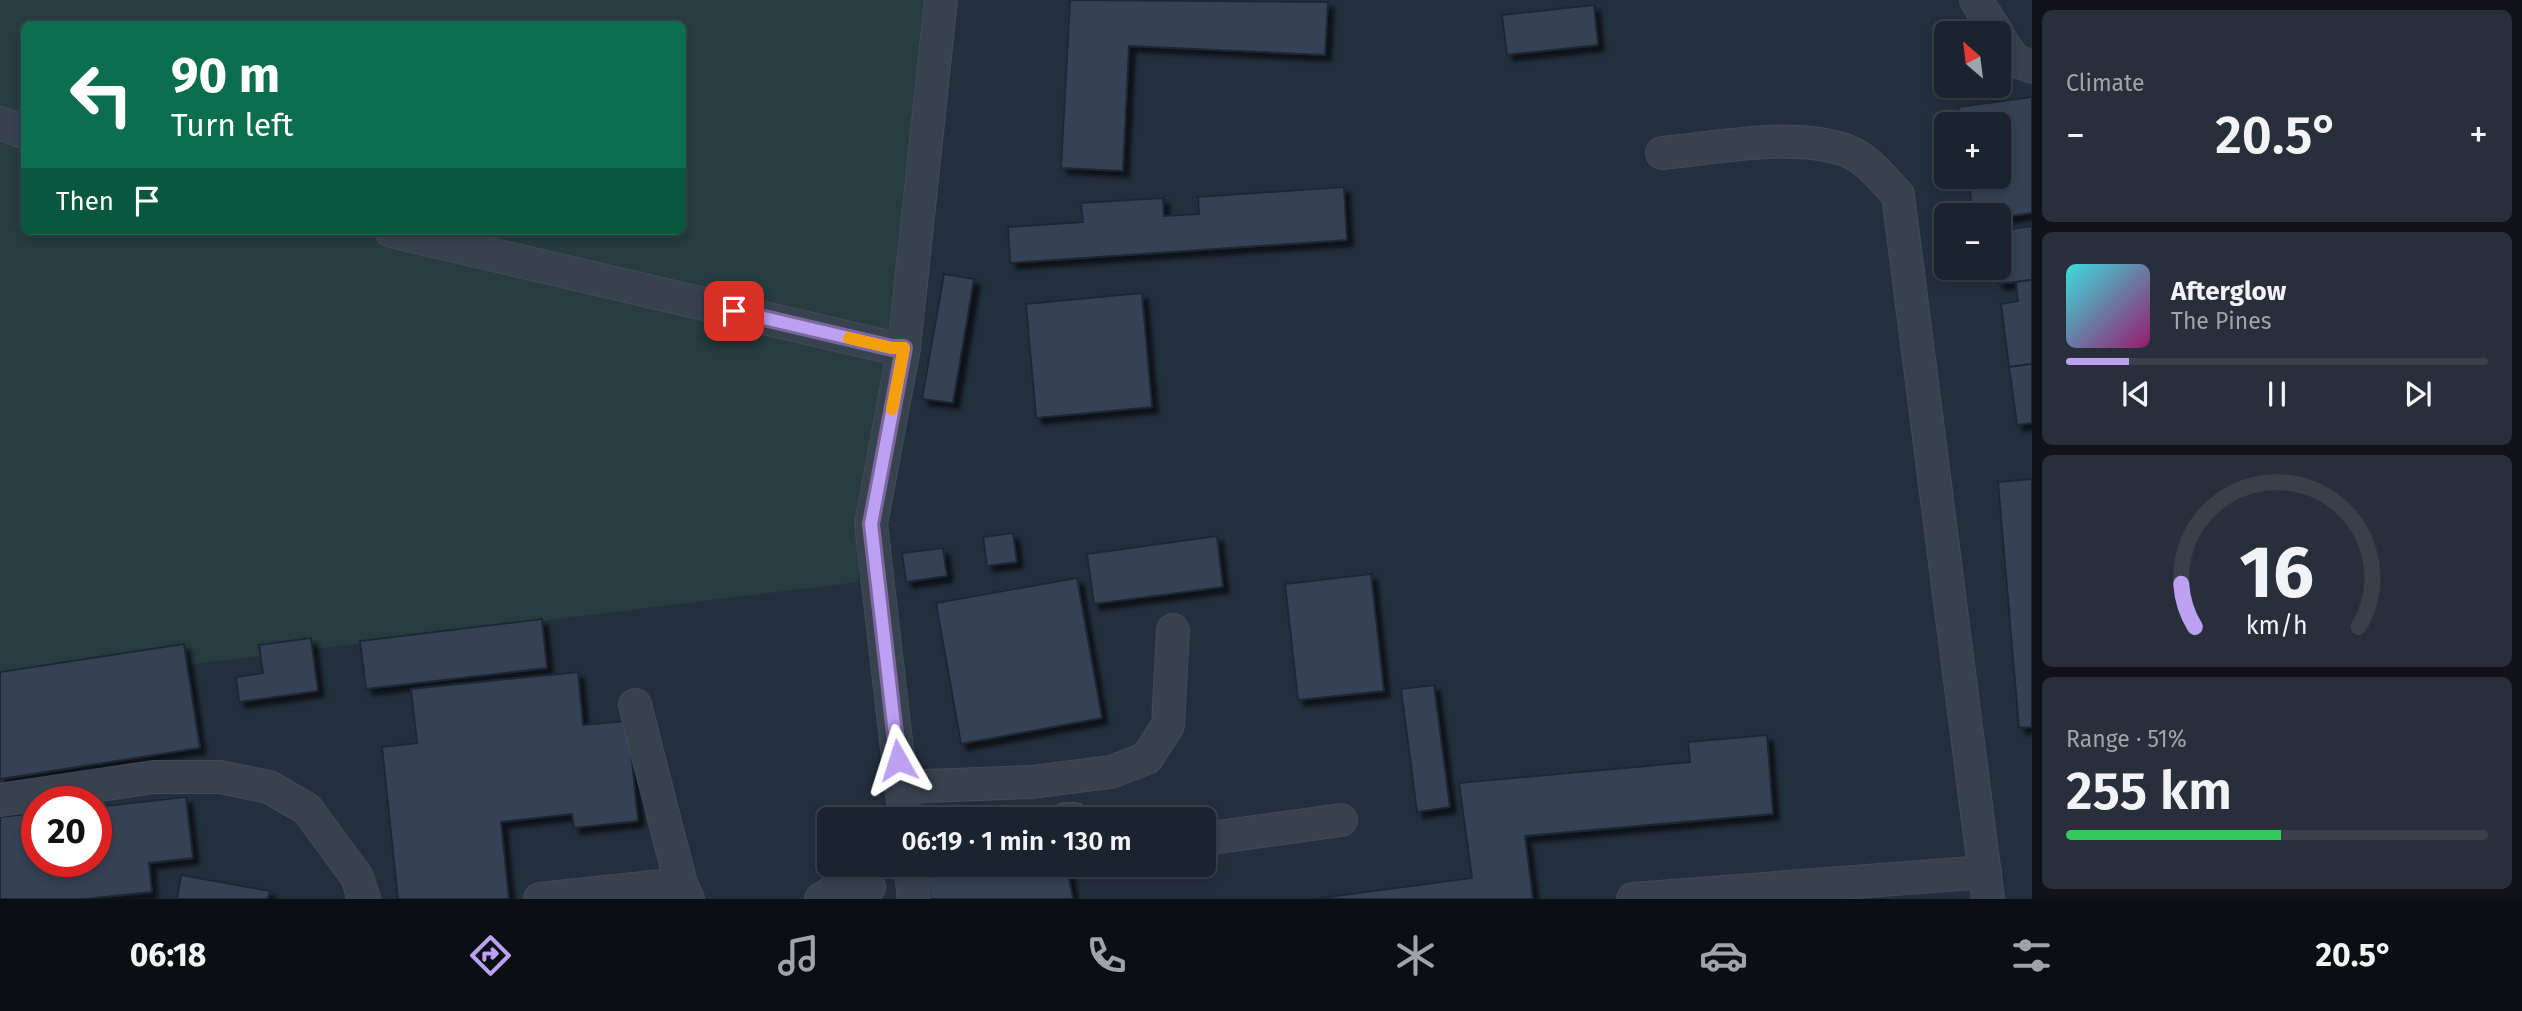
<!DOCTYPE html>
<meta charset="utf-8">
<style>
:root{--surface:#1b232e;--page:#282f3a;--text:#f1f3f6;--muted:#a0a4aa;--line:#39404a;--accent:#bca0f2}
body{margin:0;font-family:"Fira Sans",sans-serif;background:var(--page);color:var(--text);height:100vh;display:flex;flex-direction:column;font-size:26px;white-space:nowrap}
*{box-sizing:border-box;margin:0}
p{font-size:23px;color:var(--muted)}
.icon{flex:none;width:38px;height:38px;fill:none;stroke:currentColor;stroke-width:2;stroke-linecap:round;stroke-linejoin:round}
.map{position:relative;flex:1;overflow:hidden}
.panel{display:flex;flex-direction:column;gap:10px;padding:10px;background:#0f1319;width:490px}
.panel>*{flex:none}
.guide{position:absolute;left:21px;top:21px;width:665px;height:214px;border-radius:10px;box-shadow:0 4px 10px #0003,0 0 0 2px var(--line);background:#0b6e4f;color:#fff;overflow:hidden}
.needle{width:46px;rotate:332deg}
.buttons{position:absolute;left:1934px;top:21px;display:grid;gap:14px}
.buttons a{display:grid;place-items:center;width:77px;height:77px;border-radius:10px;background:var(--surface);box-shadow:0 4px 10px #0003,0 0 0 2px var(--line);font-size:35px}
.speed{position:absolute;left:21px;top:786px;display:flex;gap:14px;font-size:35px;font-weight:700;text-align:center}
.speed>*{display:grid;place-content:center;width:91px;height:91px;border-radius:50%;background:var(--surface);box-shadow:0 4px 10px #0003,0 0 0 2px var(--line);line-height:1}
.speed .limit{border:10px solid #d22;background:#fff;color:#111}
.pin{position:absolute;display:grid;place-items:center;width:60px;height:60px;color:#fff;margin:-30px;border-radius:14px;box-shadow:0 4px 10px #0006}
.me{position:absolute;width:77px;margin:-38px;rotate:354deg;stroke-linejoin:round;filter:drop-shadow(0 0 5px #0008)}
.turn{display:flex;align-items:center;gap:24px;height:147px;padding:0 35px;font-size:32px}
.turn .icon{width:91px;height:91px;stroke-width:2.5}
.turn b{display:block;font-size:49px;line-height:60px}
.then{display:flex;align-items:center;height:66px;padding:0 35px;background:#0003;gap:14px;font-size:26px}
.big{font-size:52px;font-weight:600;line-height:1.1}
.panel .tile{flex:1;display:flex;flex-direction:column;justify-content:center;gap:10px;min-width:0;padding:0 24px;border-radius:10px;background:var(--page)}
.panel .dial{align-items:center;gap:0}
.dial svg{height:182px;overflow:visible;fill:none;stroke:var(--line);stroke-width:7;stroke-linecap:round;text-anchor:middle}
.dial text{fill:var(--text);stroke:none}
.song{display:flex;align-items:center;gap:21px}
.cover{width:84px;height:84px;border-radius:10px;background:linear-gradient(135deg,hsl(180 70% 55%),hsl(320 70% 35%))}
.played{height:7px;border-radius:4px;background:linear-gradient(90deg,var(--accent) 15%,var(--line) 15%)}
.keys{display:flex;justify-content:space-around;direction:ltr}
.heat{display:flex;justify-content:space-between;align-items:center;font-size:38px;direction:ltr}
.charge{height:10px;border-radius:5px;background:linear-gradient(90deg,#34c759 51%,var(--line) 0)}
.trip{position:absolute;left:817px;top:807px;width:399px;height:70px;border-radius:10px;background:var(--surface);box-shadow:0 4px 10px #0003,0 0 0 2px var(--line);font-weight:600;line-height:70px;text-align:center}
.tab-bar{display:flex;height:112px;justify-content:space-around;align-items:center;background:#0b0e12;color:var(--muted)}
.tab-bar .icon{width:49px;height:49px}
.tab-bar .active{color:var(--accent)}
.tab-bar b{font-size:32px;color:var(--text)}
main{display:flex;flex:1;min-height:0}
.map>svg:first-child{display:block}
.green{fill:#263c3f;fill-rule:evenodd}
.building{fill:#364354;stroke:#1f2835;stroke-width:2;filter:url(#shadow)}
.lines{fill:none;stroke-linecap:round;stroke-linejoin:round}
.minor-casing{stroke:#414a57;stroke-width:34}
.minor{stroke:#38414e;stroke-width:32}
.route-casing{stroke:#7a689d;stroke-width:18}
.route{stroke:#bca0f2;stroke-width:12}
.slow{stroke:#f59e0b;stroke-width:12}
</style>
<main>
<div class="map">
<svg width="2032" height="899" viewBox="0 0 2032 899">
<defs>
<filter id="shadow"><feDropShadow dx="6" dy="6" stdDeviation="2" flood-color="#0009"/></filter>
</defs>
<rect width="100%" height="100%" fill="#242f3e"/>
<path class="green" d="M0 0H936L893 348 858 582 0 688ZM24 24H682V231H24Z"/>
<g class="building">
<polygon points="1070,0 1328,2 1325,55 1129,46 1123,171 1061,168"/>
<polygon points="1594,5 1598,45 1507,55 1502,15"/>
<polygon points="2032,97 2032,213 1998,218 1998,215 1973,215 1968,177 1998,177 1998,124 1961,124 1958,107"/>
<polygon points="1344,187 1347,240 1010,263 1008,227 1083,222 1081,203 1163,198 1164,216 1199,214 1198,197"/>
<polygon points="2032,226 2032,280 1998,284 1996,268 1998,268 1998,231"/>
<polygon points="944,274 974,279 953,403 922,399"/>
<polygon points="2032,280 2032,364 2009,367 2001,304 2018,301 2016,282"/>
<polygon points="1142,293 1152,407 1036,418 1026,304"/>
<polygon points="2032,364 2032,423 2017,425 2009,367"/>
<polygon points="2032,479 2032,727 2019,728 1998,482"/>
<polygon points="1013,533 1017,562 987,566 983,537"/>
<polygon points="1217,536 1223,587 1094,604 1087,554"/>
<polygon points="943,548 947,576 906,582 902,553"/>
<polygon points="1371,574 1384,691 1298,700 1285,584"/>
<polygon points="1077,578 1102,718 961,744 936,603"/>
<polygon points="542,619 547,668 366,689 360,641"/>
<polygon points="311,638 318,691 239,702 236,677 263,673 259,645"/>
<polygon points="184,644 200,748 0,779 0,672"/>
<polygon points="578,672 583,725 628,721 638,821 574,828 572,814 501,822 509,899 398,899 382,747 417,743 411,689"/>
<polygon points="1434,685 1450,807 1417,812 1401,689"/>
<polygon points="1767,735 1773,814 1525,836 1533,899 1313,899 1472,878 1459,783 1690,762 1688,742"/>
<polygon points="186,797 193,858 149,863 152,892 84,899 0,899 0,817 37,813 37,861 96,861 96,807"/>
<polygon points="945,864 1006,864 1008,876 1067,867 1073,899 931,899 926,868"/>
<polygon points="181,875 270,891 268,899 177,899"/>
</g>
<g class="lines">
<g class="minor-casing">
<g id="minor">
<polyline points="1976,0 1997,33"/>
<polyline points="1998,36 2014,60 2032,67"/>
<polyline points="0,123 24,132"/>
<path d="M1662 153C1716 148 1794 132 1845 150 1867 158 1882 178 1898 195L1988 899"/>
<polyline points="391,231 893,348 904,348"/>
<polyline points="635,705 681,884 688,899"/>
<polyline points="901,787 1032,782 1111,772 1147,758 1168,725 1173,630"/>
<polyline points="0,800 154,777 220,777 269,787 307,809 357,877 364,899"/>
<polyline points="905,819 871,524 904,348 941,0"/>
<polyline points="1066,819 1074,819"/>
<polyline points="1204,839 1341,820"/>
<polyline points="910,864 914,899"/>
<polyline points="540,899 681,884"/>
<polyline points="821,899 831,893 869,887"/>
<polyline points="1633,899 1985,872"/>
</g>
</g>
<use href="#minor" class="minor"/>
</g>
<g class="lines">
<g class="route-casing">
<polyline id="route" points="734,311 892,348 904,348 871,524 898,760"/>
</g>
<use href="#route" class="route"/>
<polyline class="slow" points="849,338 892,348 904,348 892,409"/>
</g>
</svg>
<div class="buttons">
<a><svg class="needle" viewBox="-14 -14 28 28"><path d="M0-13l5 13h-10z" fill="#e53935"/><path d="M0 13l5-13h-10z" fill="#a0a4aa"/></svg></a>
<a>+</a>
<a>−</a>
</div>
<div class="speed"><div class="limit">20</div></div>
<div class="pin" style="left:734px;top:311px;background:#d93025"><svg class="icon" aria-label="arrive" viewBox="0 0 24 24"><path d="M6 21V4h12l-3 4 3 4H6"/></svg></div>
<svg class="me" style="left:898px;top:760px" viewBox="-20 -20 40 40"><path d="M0-17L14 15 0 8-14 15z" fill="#bca0f2" stroke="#fff" stroke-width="4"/></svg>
<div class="trip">06:19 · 1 min · 130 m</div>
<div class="guide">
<div class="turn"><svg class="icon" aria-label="left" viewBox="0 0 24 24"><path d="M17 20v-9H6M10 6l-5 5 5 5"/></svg><div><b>90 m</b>Turn left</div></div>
<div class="then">Then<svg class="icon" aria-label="arrive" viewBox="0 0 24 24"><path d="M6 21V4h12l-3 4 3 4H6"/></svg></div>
</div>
</div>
<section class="panel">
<div class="tile"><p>Climate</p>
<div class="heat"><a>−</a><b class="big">20.5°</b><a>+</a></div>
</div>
<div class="tile">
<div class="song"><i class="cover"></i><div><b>Afterglow</b><p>The Pines</p></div></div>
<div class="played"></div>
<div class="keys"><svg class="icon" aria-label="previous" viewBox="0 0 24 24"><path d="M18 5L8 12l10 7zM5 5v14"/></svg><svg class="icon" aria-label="pause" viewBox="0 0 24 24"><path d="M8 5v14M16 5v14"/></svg><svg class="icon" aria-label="next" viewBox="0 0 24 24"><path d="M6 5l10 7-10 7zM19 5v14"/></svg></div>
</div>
<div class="tile dial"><svg viewBox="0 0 100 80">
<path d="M14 69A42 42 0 1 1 86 69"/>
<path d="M14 69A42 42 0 0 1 8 50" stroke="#bca0f2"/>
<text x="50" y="56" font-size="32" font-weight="700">16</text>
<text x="50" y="72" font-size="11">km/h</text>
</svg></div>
<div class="tile"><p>Range · 51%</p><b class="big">255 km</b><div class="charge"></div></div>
</section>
</main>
<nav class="tab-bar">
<b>06:18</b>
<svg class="icon active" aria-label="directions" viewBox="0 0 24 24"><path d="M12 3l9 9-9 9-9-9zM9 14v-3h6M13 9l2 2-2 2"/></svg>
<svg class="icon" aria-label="music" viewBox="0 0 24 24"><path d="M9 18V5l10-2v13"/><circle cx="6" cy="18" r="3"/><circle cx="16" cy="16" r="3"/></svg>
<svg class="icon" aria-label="phone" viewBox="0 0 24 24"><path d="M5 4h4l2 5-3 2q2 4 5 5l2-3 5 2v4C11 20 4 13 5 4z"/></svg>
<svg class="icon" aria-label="climate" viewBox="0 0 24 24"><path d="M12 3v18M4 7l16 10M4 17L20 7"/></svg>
<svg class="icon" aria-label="car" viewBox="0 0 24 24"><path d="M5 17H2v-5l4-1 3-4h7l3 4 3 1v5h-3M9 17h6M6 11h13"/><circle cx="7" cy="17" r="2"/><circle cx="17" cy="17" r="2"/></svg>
<svg class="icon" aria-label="filters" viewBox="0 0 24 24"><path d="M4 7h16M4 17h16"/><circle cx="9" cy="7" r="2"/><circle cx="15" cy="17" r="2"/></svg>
<b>20.5°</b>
</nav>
